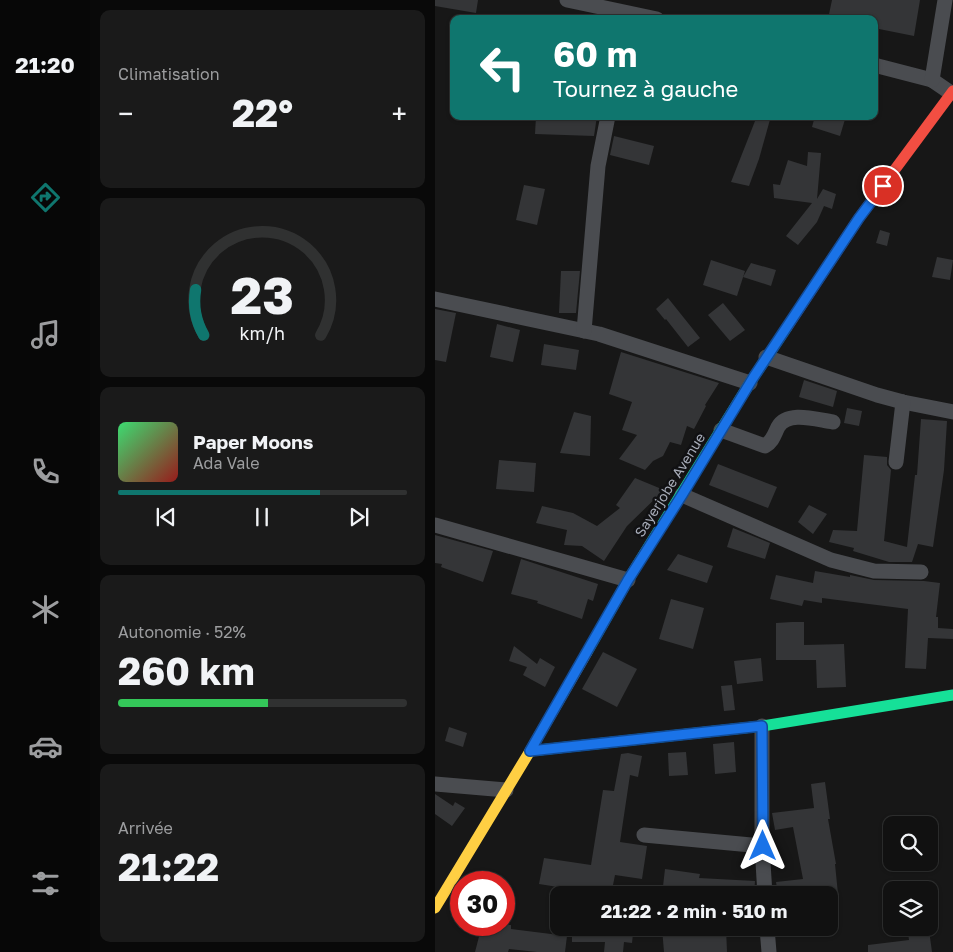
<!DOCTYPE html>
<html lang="fr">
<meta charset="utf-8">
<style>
:root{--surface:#111;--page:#1a1a1a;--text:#f1f3f6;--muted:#9c9d9f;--line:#303131;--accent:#0f766e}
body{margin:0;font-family:"Golos Text",sans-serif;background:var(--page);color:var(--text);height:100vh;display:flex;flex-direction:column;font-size:19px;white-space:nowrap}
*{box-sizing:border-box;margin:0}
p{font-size:16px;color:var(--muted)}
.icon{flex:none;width:28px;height:28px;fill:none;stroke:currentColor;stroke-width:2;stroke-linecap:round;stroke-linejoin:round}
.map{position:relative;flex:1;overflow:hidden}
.panel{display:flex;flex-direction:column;gap:10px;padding:10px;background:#090909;width:345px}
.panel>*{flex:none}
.hud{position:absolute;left:15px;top:15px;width:428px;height:105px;border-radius:10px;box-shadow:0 1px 4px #0004,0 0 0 1px var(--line);background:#0f766e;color:#fff;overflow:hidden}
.controls{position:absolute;left:448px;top:816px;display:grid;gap:10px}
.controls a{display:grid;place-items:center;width:55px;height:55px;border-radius:10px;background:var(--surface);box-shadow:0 1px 4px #0004,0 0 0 1px var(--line);font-size:25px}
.speed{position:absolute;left:15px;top:871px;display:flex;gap:10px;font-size:25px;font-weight:700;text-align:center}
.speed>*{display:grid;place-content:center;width:65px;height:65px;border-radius:50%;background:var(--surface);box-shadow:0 1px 4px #0004,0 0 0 1px var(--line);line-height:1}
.speed .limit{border:8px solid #d22;background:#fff;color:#111}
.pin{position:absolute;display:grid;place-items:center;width:42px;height:42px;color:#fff;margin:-21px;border:2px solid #fff;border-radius:50%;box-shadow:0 1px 5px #0007}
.me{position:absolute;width:55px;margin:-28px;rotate:0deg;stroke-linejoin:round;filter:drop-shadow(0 0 4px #0008)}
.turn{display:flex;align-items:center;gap:18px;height:105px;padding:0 20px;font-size:22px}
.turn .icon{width:65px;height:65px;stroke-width:2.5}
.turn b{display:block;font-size:35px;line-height:42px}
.big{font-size:38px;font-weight:700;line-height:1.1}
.panel .tile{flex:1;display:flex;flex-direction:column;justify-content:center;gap:8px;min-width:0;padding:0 18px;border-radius:10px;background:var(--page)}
.panel .dial{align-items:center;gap:0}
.dial svg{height:130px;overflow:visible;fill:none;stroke:var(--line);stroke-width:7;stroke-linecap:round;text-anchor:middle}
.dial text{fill:var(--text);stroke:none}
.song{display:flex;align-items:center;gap:15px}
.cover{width:60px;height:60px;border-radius:8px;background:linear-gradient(135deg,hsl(140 70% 55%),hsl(0 70% 35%))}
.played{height:5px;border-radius:2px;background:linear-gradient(90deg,var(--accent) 70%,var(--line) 70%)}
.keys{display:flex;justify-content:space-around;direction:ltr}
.heat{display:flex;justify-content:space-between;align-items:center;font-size:28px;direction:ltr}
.charge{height:8px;border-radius:4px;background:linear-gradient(90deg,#34c759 52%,var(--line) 0)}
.trip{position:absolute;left:115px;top:886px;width:288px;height:50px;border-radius:10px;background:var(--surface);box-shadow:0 1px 4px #0004,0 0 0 1px var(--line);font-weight:700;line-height:50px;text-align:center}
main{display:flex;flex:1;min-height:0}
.menu{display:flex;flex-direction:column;width:90px;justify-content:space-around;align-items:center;background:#070707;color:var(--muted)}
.menu .icon{width:35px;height:35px}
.menu .on{color:var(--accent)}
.menu b{font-size:22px;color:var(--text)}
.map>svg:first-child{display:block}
.building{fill:#343537}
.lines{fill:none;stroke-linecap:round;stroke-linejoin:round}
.street{stroke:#4a4c50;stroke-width:15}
.fast{stroke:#16e098;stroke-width:11}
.slow{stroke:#ffcf43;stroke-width:11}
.jam{stroke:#f24e42;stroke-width:11}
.route-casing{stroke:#114b97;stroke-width:12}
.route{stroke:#1a73e8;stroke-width:9}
.labels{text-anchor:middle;stroke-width:5;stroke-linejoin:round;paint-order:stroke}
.street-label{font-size:14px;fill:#a7acb8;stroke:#111113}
</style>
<main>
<nav class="menu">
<b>21:20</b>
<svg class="icon on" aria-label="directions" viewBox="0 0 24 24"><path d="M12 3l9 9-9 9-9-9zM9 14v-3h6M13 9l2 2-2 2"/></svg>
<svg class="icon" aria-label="music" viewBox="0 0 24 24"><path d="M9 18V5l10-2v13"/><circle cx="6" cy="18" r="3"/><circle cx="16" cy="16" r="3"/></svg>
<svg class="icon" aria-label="phone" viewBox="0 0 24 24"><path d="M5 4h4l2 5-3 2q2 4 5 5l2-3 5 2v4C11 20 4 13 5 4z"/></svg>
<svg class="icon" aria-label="climate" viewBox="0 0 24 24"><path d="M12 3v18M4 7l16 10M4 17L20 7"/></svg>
<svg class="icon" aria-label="car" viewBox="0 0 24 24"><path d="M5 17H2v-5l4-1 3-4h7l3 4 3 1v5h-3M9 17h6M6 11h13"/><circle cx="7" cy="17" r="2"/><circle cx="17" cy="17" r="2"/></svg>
<svg class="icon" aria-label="filters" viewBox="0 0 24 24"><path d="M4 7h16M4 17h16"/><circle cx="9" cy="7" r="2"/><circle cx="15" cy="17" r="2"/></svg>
</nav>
<section class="panel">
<div class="tile"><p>Climatisation</p>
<div class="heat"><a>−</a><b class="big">22°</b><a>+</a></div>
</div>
<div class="tile dial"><svg viewBox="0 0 100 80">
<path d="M14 69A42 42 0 1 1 86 69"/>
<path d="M14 69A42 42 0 0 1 9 41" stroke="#0f766e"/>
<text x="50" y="56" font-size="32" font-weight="700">23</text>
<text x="50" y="72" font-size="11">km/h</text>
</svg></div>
<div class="tile">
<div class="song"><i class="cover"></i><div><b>Paper Moons</b><p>Ada Vale</p></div></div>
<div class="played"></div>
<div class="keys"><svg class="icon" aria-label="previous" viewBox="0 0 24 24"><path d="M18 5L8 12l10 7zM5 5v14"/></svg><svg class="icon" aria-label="pause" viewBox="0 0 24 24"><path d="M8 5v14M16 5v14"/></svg><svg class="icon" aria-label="next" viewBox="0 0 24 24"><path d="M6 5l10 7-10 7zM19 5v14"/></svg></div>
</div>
<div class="tile"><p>Autonomie · 52%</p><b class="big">260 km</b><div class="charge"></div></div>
<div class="tile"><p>Arrivée</p><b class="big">21:22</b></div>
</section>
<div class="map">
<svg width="518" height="952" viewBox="0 0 518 952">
<rect width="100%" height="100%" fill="#171717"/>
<g class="building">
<polygon points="0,0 43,0 41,13 0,6"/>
<polygon points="397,0 485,0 479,36 439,28 439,19 393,19"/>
<polygon points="101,116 162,116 159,136 100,134"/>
<polygon points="322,116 336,116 324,159 314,186 296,182"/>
<polygon points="380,116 411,116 405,136 377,127"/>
<polygon points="179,136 219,146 214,165 175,155"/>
<polygon points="373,152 386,153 382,199 388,189 401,194 397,209 389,206 382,222 363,245 351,236 377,203 339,198 338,184 345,185 353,160 372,166"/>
<polygon points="89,185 110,189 102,225 81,220"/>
<polygon points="445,230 455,233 452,246 441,243"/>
<polygon points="502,257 518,260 515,280 497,277"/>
<polygon points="276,260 310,271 302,296 268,285"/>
<polygon points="316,263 341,270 336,286 308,277"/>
<polygon points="126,271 145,271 141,313 124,313"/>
<polygon points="233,298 265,338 253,347 231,319 230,320 221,309"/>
<polygon points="288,303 310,330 295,341 273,315"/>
<polygon points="0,309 21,313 11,362 0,360"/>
<polygon points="62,324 85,330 78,362 55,357"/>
<polygon points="109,344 144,350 141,370 106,365"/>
<polygon points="186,352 284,383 270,405 271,406 259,429 252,426 246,445 235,442 228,456 218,461 210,470 184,459 202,435 187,430 197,402 174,394"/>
<polygon points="369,380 402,391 398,407 364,397"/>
<polygon points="412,408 427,411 424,426 409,423"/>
<polygon points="139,412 156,416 155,456 125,453"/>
<polygon points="486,419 512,421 509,470 498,547 483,544 477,562 454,562 418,551 419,548 394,542 398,530 422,531 429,455 452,457 452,465 456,470 449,541 472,547 480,475 482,475"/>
<polygon points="64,460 101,463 99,492 61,489"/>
<polygon points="283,464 342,487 333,508 274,485"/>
<polygon points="200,478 229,490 192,526 169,561 147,546 129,545 132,530 101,523 107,506 138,513 162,526 185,508 181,505"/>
<polygon points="374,505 392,514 378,534 363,522"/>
<polygon points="298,528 335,543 330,559 292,547"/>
<polygon points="0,535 58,551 48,582 6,567 7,564 0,563"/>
<polygon points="243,554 278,566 272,583 232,570"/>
<polygon points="86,559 163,584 158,601 153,599 147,619 102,603 103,601 76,594"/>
<polygon points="380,571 415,577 415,575 439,580 489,581 505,583 501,617 503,617 503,628 518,629 518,639 493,638 491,669 470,668 473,609 387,598 387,603 369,600 367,606 335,599 341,575 378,583"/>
<polygon points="236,599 269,608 258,649 224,639"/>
<polygon points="357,622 369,622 369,645 409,644 411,687 382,688 381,660 341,660 341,623"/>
<polygon points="79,646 102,664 105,658 120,667 110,687 88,675 92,667 74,661"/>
<polygon points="168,652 202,669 182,707 147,689"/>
<polygon points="326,658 328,681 302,684 299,661"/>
<polygon points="297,685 300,710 289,711 286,686"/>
<polygon points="14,727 32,733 28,747 10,741"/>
<polygon points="299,742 301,772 280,774 278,744"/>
<polygon points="251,752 253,775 234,776 233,753"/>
<polygon points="193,753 207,756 203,777 195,775 185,842 212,846 207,879 180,875 176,895 142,895 142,890 104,884 109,858 156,865 168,790 179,791 186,754"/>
<polygon points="390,782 395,819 393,819 401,864 400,864 403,894 343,895 341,882 368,879 358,827 340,830 337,813 379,808 376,784"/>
<polygon points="0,794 18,806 20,802 30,808 17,826 0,814"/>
<polygon points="230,869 265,874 264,878 320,881 319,895 227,895"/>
<polygon points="47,925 76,925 76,929 132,936 130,952 102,952 74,949 73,952 40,952"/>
<polygon points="137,928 156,928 156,931 198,934 197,943 189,942 188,952 169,952 170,942 137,942"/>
<polygon points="227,928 291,928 292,952 229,952"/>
<polygon points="494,930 497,952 433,952 433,945 474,940 473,933"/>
</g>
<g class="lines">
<g class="street">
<polyline points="132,0 222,19"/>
<polyline points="439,65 497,80 516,93"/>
<polyline points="497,80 510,0"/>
<polyline points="0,299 164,334 315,383"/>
<polyline points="149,331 163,166 173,116"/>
<polyline points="331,357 442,395 468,402 518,412"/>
<path d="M286 430 330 446C338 441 339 435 343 427 353 410 382 420 398 422"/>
<polyline points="461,462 468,402"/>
<polyline points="247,495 396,560 439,571 486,572"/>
<polyline points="0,525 193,580"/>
<polyline points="327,726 327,846 330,895"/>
<polyline points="0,784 71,790"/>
<polyline points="209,835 327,846"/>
<polyline points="332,928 334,952"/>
</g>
<g class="fast">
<polyline points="152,652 193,580 318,378 352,327"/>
<polyline points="95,751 327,726 518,695"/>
</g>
<polyline class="slow" points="0,908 95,751 152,652"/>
<polyline class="jam" points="352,327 424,218 518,91"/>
</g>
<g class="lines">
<g class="route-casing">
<polyline id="route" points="328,846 327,726 95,751 193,580 247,495 318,378 424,218 448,186"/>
</g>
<use href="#route" class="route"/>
</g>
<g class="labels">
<g class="street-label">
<text transform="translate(235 485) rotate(-58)" y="5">Sayerjobe Avenue</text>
</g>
</g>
</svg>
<div class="controls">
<a><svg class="icon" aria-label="search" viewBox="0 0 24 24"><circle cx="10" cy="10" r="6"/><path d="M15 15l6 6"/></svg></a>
<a><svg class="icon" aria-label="layers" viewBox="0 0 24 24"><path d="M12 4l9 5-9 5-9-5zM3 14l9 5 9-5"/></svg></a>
</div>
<div class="speed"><div class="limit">30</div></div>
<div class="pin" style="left:448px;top:186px;background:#d93025"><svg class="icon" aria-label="arrive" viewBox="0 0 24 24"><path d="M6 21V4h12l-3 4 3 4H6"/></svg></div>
<svg class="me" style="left:328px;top:846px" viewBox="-20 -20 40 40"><path d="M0-17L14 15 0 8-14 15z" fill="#1a73e8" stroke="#fff" stroke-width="4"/></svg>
<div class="trip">21:22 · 2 min · 510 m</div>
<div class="hud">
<div class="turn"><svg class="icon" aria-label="left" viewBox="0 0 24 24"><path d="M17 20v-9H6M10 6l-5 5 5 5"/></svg><div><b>60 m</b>Tournez à gauche</div></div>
</div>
</div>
</main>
